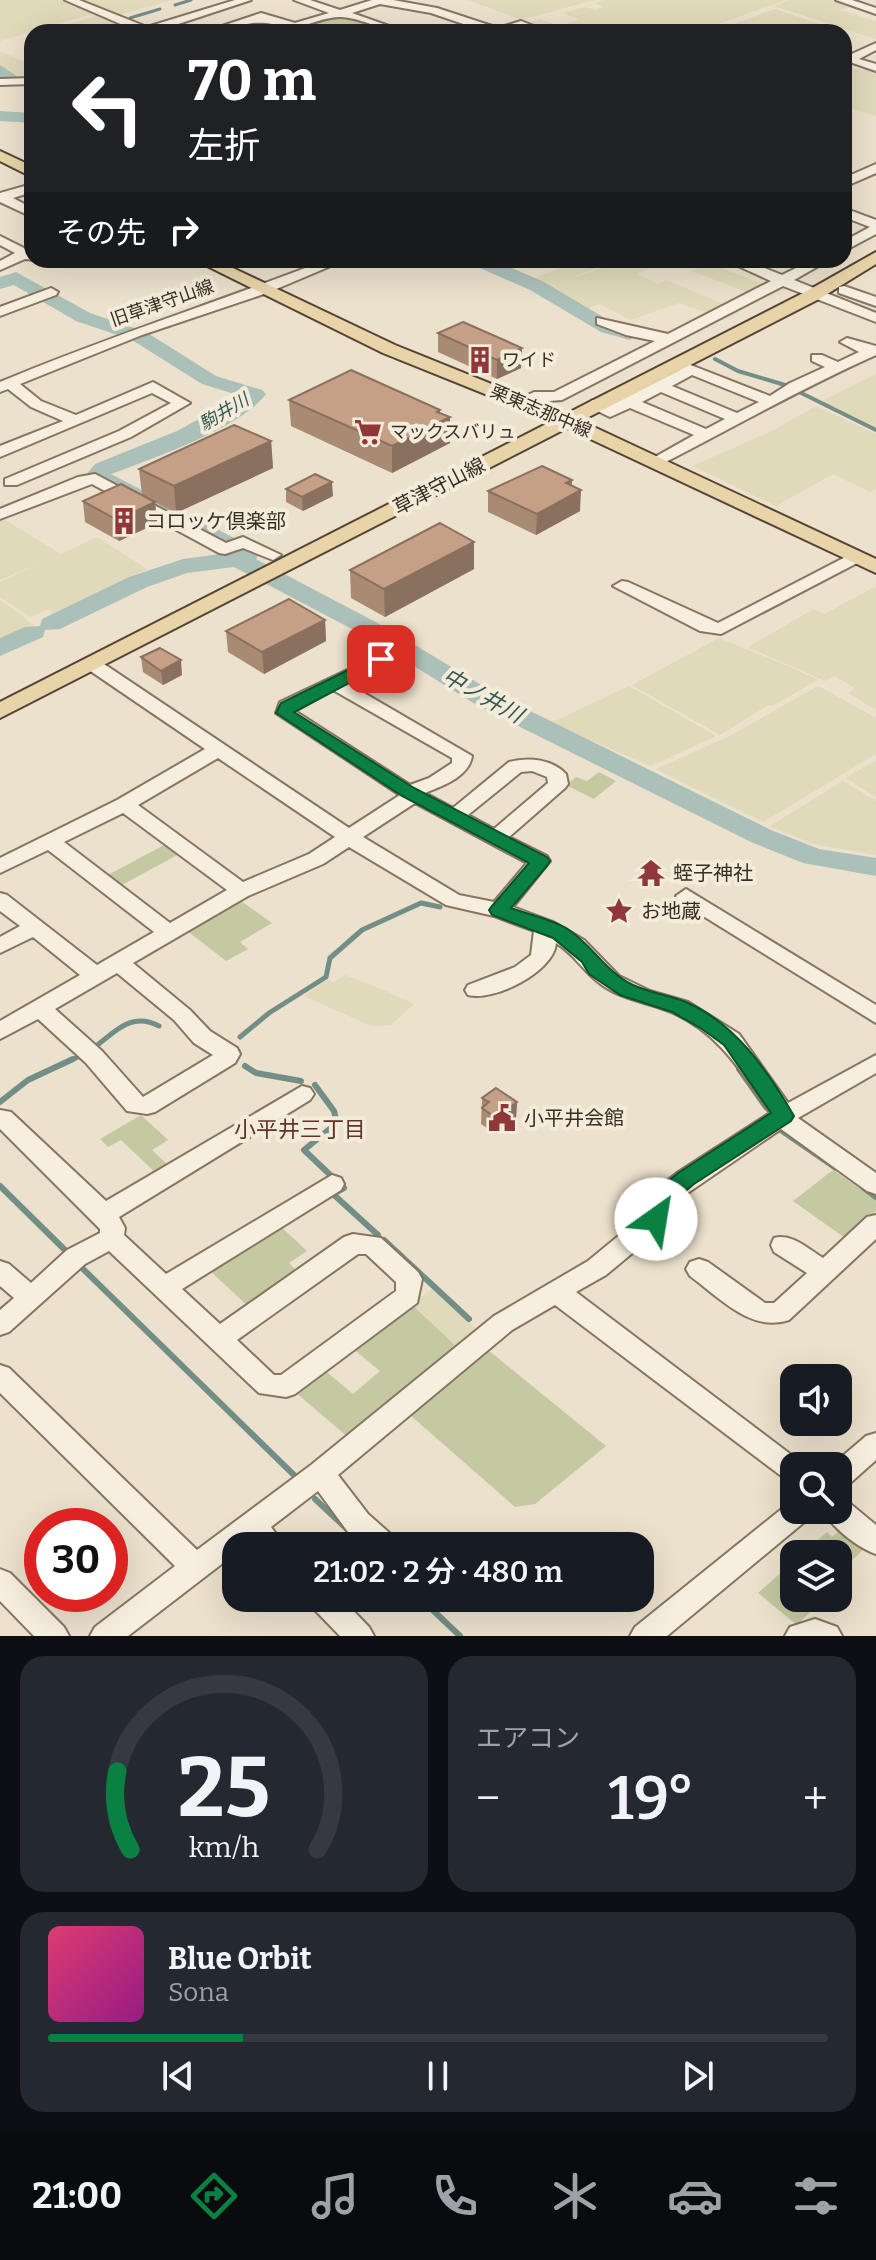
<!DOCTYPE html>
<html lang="ja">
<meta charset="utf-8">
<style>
:root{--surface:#171b24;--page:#242831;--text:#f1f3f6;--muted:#9ea1a6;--line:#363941;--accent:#0b8043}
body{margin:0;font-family:Bitter,"Noto Sans JP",serif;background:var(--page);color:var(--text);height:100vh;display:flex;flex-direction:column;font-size:30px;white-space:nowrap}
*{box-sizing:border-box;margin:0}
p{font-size:26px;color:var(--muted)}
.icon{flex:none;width:44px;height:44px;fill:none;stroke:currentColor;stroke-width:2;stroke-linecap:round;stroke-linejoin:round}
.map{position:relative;height:1636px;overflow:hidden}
.details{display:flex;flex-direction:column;gap:20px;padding:20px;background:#0d0f14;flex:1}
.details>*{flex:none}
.guide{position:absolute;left:24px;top:24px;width:828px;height:244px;border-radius:24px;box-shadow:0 8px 32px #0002;background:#202124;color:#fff;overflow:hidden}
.buttons{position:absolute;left:780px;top:1364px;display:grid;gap:16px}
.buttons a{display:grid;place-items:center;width:72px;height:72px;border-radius:16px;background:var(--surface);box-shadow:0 8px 32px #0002;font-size:40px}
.speed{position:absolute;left:24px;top:1508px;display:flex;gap:16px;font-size:40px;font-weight:700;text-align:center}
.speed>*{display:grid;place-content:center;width:104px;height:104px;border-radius:50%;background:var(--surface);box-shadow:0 8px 32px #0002;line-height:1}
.speed .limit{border:12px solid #d22;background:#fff;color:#111}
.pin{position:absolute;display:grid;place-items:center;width:68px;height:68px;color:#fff;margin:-34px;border-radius:16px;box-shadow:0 4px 12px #0006}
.me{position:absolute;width:88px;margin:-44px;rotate:32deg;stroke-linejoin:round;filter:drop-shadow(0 0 6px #0008)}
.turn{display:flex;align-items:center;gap:28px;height:168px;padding:0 32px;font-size:36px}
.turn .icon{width:104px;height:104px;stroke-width:2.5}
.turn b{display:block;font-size:56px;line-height:68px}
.then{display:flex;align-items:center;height:76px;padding:0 32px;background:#0003;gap:16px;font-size:30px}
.big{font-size:60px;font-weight:600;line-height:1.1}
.details .card{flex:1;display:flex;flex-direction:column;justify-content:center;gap:12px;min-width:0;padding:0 28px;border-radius:24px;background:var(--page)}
.details .dial{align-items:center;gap:0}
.dial svg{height:208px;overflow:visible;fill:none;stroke:var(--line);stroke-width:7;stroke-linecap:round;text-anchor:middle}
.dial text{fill:var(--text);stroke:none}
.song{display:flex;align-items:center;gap:24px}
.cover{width:96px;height:96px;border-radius:12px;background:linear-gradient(135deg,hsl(340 70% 55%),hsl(310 70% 35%))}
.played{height:8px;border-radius:4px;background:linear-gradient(90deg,var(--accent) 25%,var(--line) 25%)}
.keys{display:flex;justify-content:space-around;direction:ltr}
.heat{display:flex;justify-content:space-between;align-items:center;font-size:44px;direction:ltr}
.details .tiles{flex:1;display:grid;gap:20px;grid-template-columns:1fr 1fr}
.card:last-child{grid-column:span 2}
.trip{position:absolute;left:222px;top:1532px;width:432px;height:80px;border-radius:24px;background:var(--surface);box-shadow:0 8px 32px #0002;font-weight:600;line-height:80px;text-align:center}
.dock{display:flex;height:128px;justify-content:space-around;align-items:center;background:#090b0e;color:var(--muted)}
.dock .icon{width:56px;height:56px}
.dock .selected{color:var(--accent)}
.dock b{font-size:36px;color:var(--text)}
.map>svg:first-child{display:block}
.farmland{fill:#e0d9ba}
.green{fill:#c4c9a1}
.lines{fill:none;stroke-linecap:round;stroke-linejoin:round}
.stream-far3{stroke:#738e87;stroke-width:3}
.stream-far2{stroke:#738e87;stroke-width:4}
.stream-far1{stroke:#738e87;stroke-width:5}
.stream{stroke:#738e87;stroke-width:6}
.river{fill:#acc0ba;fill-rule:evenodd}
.minor-casing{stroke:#877561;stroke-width:4}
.major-casing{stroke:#554435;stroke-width:4}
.minor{fill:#f6efdf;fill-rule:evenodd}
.major{fill:#e9d4a9;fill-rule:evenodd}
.wall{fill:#a98a73}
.shaded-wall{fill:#8a705e}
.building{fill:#c5a086;stroke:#8a705e;stroke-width:2}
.route{fill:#0b8043;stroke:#07532c;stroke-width:2}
.labels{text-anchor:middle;stroke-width:8;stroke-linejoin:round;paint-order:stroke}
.far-street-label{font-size:18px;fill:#392d23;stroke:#f3ecdb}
.far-poi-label{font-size:18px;fill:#392d23;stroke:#f3ecdb;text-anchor:start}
.far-water-label{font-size:18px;font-style:italic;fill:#345754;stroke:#f3ecdb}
.street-label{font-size:20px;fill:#392d23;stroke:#f3ecdb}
.poi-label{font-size:20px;fill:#392d23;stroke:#f3ecdb;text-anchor:start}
.water-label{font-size:22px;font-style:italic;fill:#345754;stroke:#f3ecdb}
.neighbourhood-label{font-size:22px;fill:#613227;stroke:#f3ecdb}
</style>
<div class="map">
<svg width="876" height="1636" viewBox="0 0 876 1636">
<rect width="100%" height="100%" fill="#ebe1cc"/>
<g class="farmland">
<polygon points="0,0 64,0 96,13 0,41"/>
<polygon points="84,0 172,0 119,15"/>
<polygon points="468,0 594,0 521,20"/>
<polygon points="606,0 786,0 696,32 555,32 529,23 540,19 560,26 579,19 562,13 584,7 595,10 604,7 594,3"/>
<polygon points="790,0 836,0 852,5 840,10 876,21 876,39 774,6"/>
<polygon points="775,9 835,29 830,32 712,32"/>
<polygon points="100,15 142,32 39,32"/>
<polygon points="0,51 32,65 32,80 14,79 0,69"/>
<polygon points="851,68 876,72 876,116 844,106 844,69"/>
<polygon points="582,260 603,265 567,280 613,264 610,260 667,260 637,274 658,284 666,280 728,306 712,314 678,303 631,320 600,304 583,310 531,279"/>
<polygon points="709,263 769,287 752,294 691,271"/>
<polygon points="876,374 876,427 820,402"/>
<polygon points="816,406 876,434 876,488 870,492 833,474 776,506 693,466 772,431"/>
<polygon points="0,517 61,554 97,537 147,569 54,613 48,609 31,617 0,597 0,582 47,560 0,580"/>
<polygon points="876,586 876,710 848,693 855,688 835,676 825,681 748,647 814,609 825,614"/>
<polygon points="0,600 21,615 34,626 0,642"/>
<polygon points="719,638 790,667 818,680 772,706 768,705 720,735 632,685"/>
<polygon points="629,686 716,736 651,766 551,723"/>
<polygon points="818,686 876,718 876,754 763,822 656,769 730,736"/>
<polygon points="876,760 876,797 846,778"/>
<polygon points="843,781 876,801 876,855 813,844 770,826"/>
<polygon points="345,975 381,989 414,1004 391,1025 371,1026 304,996 327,980 334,982"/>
<polygon points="432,1289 479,1332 458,1348 411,1304"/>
</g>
<g class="green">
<polygon points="340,16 385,28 385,30 322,32 304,27"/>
<polygon points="599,772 616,781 594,799 566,785 576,777 587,781"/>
<polygon points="168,843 181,853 120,886 106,876"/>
<polygon points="238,899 272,923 240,942 248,949 226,961 185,929"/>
<polygon points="141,1115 168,1140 152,1150 170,1167 158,1175 121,1140 108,1147 100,1139"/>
<polygon points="833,1170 876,1199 876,1211 845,1238 793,1201"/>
<polygon points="280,1226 307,1251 289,1263 299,1273 250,1308 208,1269"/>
<polygon points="411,1304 458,1348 349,1438 294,1391 323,1369 353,1394 380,1371 352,1348"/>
<polygon points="488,1350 606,1446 535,1504 515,1507 410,1415"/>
<polygon points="839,1531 863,1550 838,1574 838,1554 802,1554 827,1532 832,1537"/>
<polygon points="794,1561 794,1598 812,1598 808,1602 813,1609 797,1625 758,1593"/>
</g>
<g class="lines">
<g class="stream-far3">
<polyline points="175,5 191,0"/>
<polyline points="130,18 160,9"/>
<polyline points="310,24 331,18"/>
</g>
<polyline class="stream-far2" points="715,359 738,371 785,385 876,430"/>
<g class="stream-far1">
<polyline points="625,996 646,1003"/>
<polyline points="240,1037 269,1013 326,977 330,958 362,930 421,903 440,907"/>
<path d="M96 1046C117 1030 132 1012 159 1026"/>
<polyline points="69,1061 80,1056"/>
</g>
<g class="stream">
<polyline points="245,1066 256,1073 301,1081"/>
<polyline points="739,1069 766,1107"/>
<polyline points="315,1085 334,1111 337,1123 304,1150 344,1188 333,1194 378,1235"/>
<polyline points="0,1102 28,1080 73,1059"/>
<polyline points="775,1126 836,1168"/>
<polyline points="0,1186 68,1253"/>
<polyline points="864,1188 876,1197"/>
<polyline points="384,1240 469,1319"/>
<polyline points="79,1265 297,1478"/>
<polyline points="315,1499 347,1529"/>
<polyline points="420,1598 460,1636"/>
</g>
<g class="river">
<polygon points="0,65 18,77 18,83 6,83 0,78"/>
<polygon points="0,111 32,113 32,123 0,121"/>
<polygon points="468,260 494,260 544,282 615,324 637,330 640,334 630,340 601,332 530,290 471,264"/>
<path d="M16 272 90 313 146 332 216 376 262 390 266 394C241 428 151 459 111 474L255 549 259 554 256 559 385 627 498 695 771 830 819 849 876 858V876L803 863 751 842 480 707 367 637 234 567 187 573 147 587 60 629 45 630 43 637 0 656V638L25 627 40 626 42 619 129 577 183 559 228 553 89 480 86 475 95 464 177 431 241 396 202 384 132 340 76 321 14 285 0 289V277Z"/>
</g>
<g class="minor-casing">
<g id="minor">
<polygon points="65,0 79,0 147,27 235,0 251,0 154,32 139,32"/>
<path d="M294 0H310L340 10 372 0H393L437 8 498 28 521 21 549 32H533L521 28 509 32H487L431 13 380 4 352 13 406 32C383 32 358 16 339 17 316 18 296 32 273 32L284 27C247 15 239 32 204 32L261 13 295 23 329 13Z"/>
<polygon points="836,0 852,0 876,8 876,14"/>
<polygon points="876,43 876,50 859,59 876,64 876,71 844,60 845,57"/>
<polygon points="32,78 32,84 0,85 0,79"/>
<polygon points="876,164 876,173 844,187 844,178"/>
<polygon points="32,184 32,192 13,198 32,208 32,217 0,202 0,193"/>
<polygon points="844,208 876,220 876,234 844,251 844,241 870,227 844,217"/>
<polygon points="0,236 32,252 32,260 36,260 25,259 0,270 0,261 15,253 0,245"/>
<path d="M326 260H345L267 293 142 335 20 384 41 401 76 415 153 382 190 403 131 437 17 485H5V479L119 431 171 403 152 393 0 457V446L63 421 31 407 8 389 0 392V382C107 337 218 302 326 260Z"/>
<polygon points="725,260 744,260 782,275 812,260 829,260 794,280 876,313 876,322 783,286 562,400 536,402 522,407 514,402 534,392 554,392 655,341 626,335 597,324 597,318 668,334 771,281"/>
<polygon points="844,286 876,297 876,306 839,293 839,287"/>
<polygon points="51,288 58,292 56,295 0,316 0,307"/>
<path d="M847 338 876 346V355C802 388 732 428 660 465L654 467 646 462 694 435 630 408 610 417 585 405 593 400 609 406 680 370 671 364 678 360 770 396 790 383 825 367 812 361V355H822L838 362 859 352 840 342ZM692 375 759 402 737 413 672 386ZM661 392 725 419 706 429 642 402Z"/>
<polygon points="95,474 226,543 243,537 281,555 273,560 243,548 225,554 219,553 92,484 0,519 0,509 78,477"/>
<polygon points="855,552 864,557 861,561 721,634 700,631 613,586 622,581 628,582 718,623"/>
<path d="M381 654 390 659 387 663 347 683 472 756C469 777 442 786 425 793L453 808 509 762C528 757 552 759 566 774L568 784 565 788 509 837 547 856 550 861 513 907 553 922 584 940 619 976 650 991 688 1002 739 1034 788 1103 876 1055V1073L798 1118 876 1173V1194L867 1191 781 1129 673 1203 665 1226 606 1275 576 1292 806 1466H794V1482L784 1478 555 1305 512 1330 338 1475 368 1514 394 1537 398 1546H364L348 1532 318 1491 271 1527 285 1546H252L250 1543 236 1546V1553L128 1636H90L95 1627 175 1566 0 1393V1365L9 1368 197 1550 311 1465 494 1316 588 1261 645 1214 653 1192 677 1173 770 1113C742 1073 719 1032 671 1012 648 1002 623 1000 602 985 584 973 575 954 556 943 554 972 493 1002 468 995L465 990 468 985 515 967 531 955 534 931 494 916 446 905 349 847 323 864 248 896 133 963 190 1010 210 1031 237 1048 240 1054 235 1063 155 1112 147 1114 127 1111 86 1063 38 1019 0 1039V1021L80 975 33 937 0 953V937L20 926 0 911V893L7 895 97 965 154 932 48 850 0 873V858L117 800 205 749 86 668 83 664 86 660H98L349 828 400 795 276 713 280 702ZM333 690 452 758V763L429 778 410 785 295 711ZM218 758 335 837 309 854 243 882 138 805ZM532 771 547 777 548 783 494 829 468 815 521 772ZM415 803 527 863 494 902 459 895 363 837ZM123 813 227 890 170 923 64 842ZM117 973 174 1020 194 1043 213 1055 143 1097 102 1051 55 1009Z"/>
<polygon points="686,889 876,1005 876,1023 679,901 676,896"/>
<path d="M302 1086 310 1088 314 1094 310 1100 119 1217 125 1228 124 1235 166 1274 332 1175 341 1178 344 1184 341 1190 182 1289 220 1324 344 1237 353 1234 381 1238 418 1272 422 1279 417 1303 295 1394 286 1397 259 1393 109 1251 85 1264 9 1332 0 1335V1310L14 1298 0 1286V1261L9 1264 31 1283 67 1250 100 1233V1229L0 1129V1110L11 1112 106 1201ZM358 1254H366L396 1282V1291L281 1375H274L237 1340Z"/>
<path d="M876 1215V1239L789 1320C751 1333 719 1297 690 1276L686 1269 690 1262 699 1259 708 1262 765 1303H774L807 1273 774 1252 771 1245 774 1238C792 1233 808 1249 823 1258L867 1217Z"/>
<polygon points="876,1433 876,1460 848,1485 838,1489 838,1466 831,1466 866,1436"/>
<path d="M838 1498 847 1501 876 1525V1554C858 1548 831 1527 823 1510H838Z"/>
<polygon points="794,1499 794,1510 812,1510 808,1519 667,1636 630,1636 635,1627"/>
<polygon points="0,1569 10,1573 64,1627 69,1636 34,1636 0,1601"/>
<polygon points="308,1598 341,1598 369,1627 374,1636 340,1636 312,1607"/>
<polygon points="815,1619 837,1627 842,1636 785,1636 790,1627"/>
</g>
</g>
<g class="major-casing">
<g id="major">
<polygon points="0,151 32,166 32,177 0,161"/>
<polygon points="876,252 876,264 819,299 581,421 876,559 876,573 567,428 0,718 0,702 552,421 383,353 195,260 216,260 395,345 566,414 807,291"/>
</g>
</g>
<use href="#minor" class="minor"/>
<use href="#major" class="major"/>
</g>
<g class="wall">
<polygon points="438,333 522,348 521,368 497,379 438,352"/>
<polygon points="289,400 450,417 450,443 392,473 291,426"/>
<polygon points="271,441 273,468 176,513 155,502 157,523 119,541 85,522 83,501 142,495 139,469"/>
<polygon points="572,486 580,511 536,535 488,512 488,491"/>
<polygon points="286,489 333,496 303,511 286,502"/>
<polygon points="474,542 474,569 385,617 351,598 350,570"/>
<polygon points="325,620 326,641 264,674 228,652 226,631"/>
<polygon points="141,657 182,675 163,685 143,672"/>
<polygon points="482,1098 517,1102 516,1118 496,1134 481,1124"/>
</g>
<g class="shaded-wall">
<polygon points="522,348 521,368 497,379 497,360"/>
<polygon points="440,410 440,422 450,417 450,443 392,473 392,446"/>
<polygon points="271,441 273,468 176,513 174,486"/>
<polygon points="572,480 571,496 581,490 580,511 536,535 537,514 566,483"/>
<polygon points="332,482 333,496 303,511 302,497"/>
<polygon points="155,502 157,523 119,541 117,520"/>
<polygon points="474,542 474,569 385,617 384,589"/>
<polygon points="325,620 326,641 264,674 262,652"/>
<polygon points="181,660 182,675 163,685 161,671"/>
<polygon points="517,1102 516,1118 496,1134 496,1118"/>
</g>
<g class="building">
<polygon points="489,24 514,32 466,32"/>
<polygon points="463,322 522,348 497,360 438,333"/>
<polygon points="351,370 440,410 437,412 450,417 392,446 289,400"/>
<polygon points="234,425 271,441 174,486 139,469"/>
<polygon points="542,466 572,480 566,483 581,490 537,514 488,491"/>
<polygon points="315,474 332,482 302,497 286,489"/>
<polygon points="121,484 155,502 117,520 83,501"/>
<polygon points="440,523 474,542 384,589 350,570"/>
<polygon points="289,599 325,620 262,652 226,631"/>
<polygon points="160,648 181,660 161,671 141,657"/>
<polygon points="496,1088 517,1102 496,1118 482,1108 489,1102 482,1098"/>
</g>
<path class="route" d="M381 654 389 659 387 663 294 712 414 788 547 857 550 861 547 866 511 908C529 915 553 919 569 930 593 946 606 972 633 985 650 993 669 995 686 1002 735 1023 768 1071 794 1116L791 1121 694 1184 672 1202 664 1225 656 1228 648 1225 644 1219 655 1192 678 1173 771 1113 724 1045 702 1029 672 1012 620 995 589 974 582 962 553 938 492 915 489 910 492 906 529 863 402 796 276 713 281 703Z"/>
<defs>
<g id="building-bare" transform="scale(2.16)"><path d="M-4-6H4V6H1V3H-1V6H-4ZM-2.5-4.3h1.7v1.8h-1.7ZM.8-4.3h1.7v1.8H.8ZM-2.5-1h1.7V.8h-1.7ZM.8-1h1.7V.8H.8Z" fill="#903739" stroke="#f3ecdb" stroke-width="2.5" paint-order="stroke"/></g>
<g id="supermarket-bare" transform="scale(2.16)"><path d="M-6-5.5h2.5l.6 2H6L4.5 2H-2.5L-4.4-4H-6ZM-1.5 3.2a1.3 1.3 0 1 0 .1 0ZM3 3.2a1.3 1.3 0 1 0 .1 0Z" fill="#903739" stroke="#f3ecdb" stroke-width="2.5" paint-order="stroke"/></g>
<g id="temple-bare" transform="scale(2.16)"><path d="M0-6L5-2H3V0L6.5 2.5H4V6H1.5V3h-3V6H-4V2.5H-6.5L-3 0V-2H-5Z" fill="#903739" stroke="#f3ecdb" stroke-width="2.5" paint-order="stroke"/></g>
<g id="sight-bare" transform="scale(2.16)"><path d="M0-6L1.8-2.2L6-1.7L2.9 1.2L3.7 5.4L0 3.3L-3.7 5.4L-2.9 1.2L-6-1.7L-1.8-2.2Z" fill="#903739" stroke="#f3ecdb" stroke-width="2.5" paint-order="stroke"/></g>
<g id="civic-bare" transform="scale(2.16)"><path d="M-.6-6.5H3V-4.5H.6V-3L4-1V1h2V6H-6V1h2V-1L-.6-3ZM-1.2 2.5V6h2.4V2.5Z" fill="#903739" stroke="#f3ecdb" stroke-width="2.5" paint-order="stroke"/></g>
</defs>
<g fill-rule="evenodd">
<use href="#building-bare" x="480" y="360"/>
<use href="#supermarket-bare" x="368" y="432"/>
<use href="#building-bare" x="124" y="521"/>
<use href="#temple-bare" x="651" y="873"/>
<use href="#sight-bare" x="619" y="911"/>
<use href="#civic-bare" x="502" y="1118"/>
</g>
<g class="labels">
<g class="far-street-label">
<text transform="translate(162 303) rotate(-19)" y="6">旧草津守山線</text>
<text transform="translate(541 411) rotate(23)" y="6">栗東志那中線</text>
</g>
<g class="far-poi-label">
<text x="502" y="366">ワイド</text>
<text x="390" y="438">マックスバリュ</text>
</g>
<g class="far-water-label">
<text transform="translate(224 412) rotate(-31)" y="6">駒井川</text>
</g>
<g class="street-label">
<text transform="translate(439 486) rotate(-27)" y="7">草津守山線</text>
</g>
<g class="poi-label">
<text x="146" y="528">コロッケ倶楽部</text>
<text x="673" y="880">蛭子神社</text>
<text x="641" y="918">お地蔵</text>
<text x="524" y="1125">小平井会館</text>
</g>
<g class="water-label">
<text transform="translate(483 695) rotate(29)" y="8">中ノ井川</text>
</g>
<g class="neighbourhood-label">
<text x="300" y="1137">小平井三丁目</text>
</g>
</g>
</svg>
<div class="buttons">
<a><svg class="icon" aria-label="sound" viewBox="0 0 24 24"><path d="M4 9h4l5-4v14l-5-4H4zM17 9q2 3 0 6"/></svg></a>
<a><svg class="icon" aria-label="search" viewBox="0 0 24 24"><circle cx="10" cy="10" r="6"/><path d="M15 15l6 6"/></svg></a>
<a><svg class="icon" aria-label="layers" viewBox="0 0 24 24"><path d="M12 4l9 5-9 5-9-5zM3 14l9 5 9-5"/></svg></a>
</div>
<div class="speed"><div class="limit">30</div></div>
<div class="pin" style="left:381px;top:659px;background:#d93025"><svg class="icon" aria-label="arrive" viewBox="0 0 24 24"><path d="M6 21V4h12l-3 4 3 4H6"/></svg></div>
<svg class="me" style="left:656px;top:1219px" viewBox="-20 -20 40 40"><circle r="19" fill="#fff"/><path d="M0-13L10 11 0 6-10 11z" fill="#0b8043"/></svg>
<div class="trip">21:02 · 2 分 · 480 m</div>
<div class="guide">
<div class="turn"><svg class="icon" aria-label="left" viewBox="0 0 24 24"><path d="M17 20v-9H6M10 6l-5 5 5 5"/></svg><div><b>70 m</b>左折</div></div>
<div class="then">その先<svg class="icon" aria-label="right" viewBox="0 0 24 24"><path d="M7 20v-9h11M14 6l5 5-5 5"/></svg></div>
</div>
</div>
<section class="details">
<div class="tiles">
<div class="card dial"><svg viewBox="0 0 100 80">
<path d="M14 69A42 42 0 1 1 86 69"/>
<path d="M14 69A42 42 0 0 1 9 39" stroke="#0b8043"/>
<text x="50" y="56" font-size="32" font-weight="700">25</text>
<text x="50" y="72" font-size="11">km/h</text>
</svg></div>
<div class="card"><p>エアコン</p>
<div class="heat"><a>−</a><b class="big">19°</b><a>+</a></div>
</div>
<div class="card">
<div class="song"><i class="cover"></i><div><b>Blue Orbit</b><p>Sona</p></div></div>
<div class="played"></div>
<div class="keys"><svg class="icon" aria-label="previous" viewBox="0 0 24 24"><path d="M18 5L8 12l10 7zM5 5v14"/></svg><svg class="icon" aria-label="pause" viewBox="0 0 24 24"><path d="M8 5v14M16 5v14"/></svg><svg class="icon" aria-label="next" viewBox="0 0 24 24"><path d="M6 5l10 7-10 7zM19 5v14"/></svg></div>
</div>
</div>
</section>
<nav class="dock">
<b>21:00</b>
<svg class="icon selected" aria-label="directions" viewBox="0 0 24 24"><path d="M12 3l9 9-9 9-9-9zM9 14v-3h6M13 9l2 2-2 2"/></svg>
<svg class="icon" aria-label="music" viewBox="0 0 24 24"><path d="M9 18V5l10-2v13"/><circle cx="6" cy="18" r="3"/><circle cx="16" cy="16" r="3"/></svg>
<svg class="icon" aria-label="phone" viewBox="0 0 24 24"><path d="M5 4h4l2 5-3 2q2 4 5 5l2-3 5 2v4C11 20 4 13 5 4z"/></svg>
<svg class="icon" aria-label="climate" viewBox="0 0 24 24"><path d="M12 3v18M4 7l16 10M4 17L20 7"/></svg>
<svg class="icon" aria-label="car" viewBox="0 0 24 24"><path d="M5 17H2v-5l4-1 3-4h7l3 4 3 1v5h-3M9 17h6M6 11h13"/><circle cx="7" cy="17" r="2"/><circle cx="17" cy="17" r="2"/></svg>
<svg class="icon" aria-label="filters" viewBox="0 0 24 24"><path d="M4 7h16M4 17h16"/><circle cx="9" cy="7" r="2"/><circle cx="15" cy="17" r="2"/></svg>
</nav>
